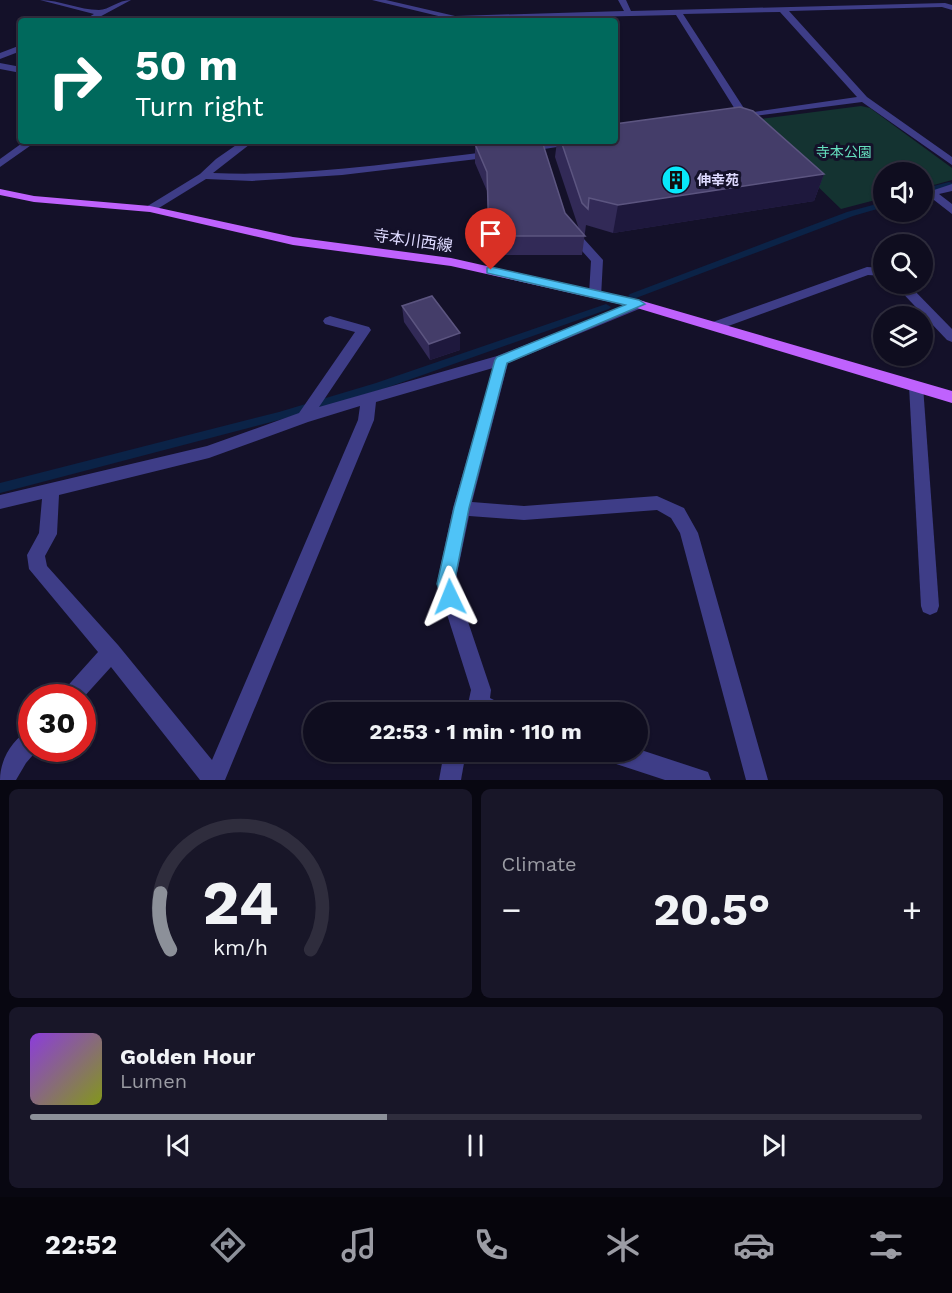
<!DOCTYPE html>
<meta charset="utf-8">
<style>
:root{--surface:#0f0d1f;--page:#181628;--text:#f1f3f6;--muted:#9b9ca4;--line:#2f2d3d;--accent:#8c9099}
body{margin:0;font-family:"Work Sans","Noto Sans JP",sans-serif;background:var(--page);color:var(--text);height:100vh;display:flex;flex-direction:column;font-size:22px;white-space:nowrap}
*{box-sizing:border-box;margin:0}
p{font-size:20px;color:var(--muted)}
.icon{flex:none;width:33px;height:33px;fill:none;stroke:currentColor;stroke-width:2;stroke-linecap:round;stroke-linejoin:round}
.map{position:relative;height:780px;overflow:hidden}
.side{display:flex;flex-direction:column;gap:9px;padding:9px;background:#080711;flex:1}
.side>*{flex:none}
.guide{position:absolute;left:18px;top:18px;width:600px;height:126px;border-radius:6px;box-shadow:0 2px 4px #0004,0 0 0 2px var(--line);background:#00695c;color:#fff;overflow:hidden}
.buttons{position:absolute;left:873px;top:162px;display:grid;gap:12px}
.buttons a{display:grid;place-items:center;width:60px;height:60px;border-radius:50%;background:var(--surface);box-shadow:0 2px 4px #0004,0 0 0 2px var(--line);font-size:30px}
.speed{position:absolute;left:18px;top:684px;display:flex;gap:12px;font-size:30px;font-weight:700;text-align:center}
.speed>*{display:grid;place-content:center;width:78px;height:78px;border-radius:50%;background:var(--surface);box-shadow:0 2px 4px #0004,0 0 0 2px var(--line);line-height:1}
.speed .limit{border:9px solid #d22;background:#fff;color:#111}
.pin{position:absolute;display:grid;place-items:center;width:51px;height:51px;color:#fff;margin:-62px -26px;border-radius:50% 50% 50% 0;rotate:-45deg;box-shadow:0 0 6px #0007}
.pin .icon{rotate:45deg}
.me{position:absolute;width:66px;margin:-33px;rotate:358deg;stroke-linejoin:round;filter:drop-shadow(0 0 4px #0008)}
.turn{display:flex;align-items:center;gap:21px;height:126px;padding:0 18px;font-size:27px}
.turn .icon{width:78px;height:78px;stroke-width:2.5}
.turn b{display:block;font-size:42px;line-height:51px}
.big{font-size:45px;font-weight:700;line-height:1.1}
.side .tile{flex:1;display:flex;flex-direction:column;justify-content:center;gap:9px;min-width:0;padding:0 21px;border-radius:9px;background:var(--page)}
.side .dial{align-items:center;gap:0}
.dial svg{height:156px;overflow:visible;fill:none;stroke:var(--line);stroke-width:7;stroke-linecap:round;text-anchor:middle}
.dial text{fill:var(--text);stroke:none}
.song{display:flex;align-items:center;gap:18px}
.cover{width:72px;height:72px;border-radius:9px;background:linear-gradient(135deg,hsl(270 70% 55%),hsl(70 70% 35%))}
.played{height:6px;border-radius:3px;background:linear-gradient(90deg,var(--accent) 40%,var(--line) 40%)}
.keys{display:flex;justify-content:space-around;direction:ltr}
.heat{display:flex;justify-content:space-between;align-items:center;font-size:33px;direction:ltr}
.side .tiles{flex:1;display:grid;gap:9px;grid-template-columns:1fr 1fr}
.tile:last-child{grid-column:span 2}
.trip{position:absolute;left:303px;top:702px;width:345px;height:60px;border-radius:30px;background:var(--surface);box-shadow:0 2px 4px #0004,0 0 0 2px var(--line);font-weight:700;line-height:60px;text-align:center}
.tabs{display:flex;height:96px;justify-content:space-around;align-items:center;background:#06050c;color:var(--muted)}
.tabs .icon{width:42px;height:42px}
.tabs .active{color:var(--accent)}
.tabs b{font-size:27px;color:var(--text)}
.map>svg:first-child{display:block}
.green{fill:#143331}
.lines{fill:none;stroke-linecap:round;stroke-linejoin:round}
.stream{fill:#0b2347;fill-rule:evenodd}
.minor{fill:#3e3d87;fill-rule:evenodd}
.major{fill:#bf62fd;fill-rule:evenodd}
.wall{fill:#322a57}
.shaded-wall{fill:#1e183d}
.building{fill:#443d69;stroke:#5c5580;stroke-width:1.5}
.route{fill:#4fc3f7;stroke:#337fa1;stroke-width:1.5}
.labels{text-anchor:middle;stroke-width:6;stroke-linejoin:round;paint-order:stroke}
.far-park-label{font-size:14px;fill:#65dfbe;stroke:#141129}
.far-poi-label{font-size:14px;font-weight:bold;fill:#ddd9fe;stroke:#141129;text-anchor:start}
.street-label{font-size:16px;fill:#ddd9fe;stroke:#141129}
</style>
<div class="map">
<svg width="952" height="780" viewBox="0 0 952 780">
<rect width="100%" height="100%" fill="#141129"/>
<polygon class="green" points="861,106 870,108 952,168 952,180 923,188 922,172 884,172 883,198 841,209 776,146 744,121"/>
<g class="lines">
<g class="stream">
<polygon points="949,182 952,183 952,186 922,194 922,189"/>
<polygon points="884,202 884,207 853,216 636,298 630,298 628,296 630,294 847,212"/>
<polygon points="606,304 611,307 609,309 383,389 279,420 0,493 0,483 279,412 376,383"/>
</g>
<g class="minor">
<path d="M40 0C60 0 79 10 99 10 109 10 118 0 131 0L92 21H82L94 14Z"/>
<path d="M372 0H386L455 16 624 11 618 0H626L631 11 945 3 952 5V10L942 7 789 11 867 97 952 157V165L862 102 732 119V115L738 114 676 15 455 20ZM780 12 857 97 747 113 683 14Z"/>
<polygon points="21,45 21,51 0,59 0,53"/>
<polygon points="0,63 21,67 21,73 0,69"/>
<polygon points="25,141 37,141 0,167 0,159"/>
<path d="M242 141H254L213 173C307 177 401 162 494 151L499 154 494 157 342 175 252 181 206 179 154 211H146V207L200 174 216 159Z"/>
<polygon points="556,141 582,141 577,144 524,152 519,149 524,146"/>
<polygon points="952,184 952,191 939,194 952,204 952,214 925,193"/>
<polygon points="571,228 575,229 603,260 601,297 591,297 589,294 591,261 565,232"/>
<polygon points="867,267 884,268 884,276 868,275 720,329 715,331 708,326 710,323"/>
<polygon points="894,284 908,284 952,329 952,342 947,340"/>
<path d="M639 300 644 301 646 304 644 307 508 363 472 502 524 506 657 496 684 508 698 533 768 780H746L680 533 671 518 657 510 524 520 469 516 455 583 491 690 490 698 504 705 507 712 471 711 468 704 471 690 437 583 453 508 493 368 376 402 374 420 225 780H200L111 667 82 699V698H60L63 691 98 652 29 569 27 555 39 533 42 499 0 509V495L207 446 299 413 355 332 325 324 323 321 325 318 330 316 369 327 371 330 319 407 497 356ZM360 406 358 420 212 760 118 645 47 566 45 556 57 534 59 495 209 458 308 422Z"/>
<polygon points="916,381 923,386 939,606 937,612 930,615 923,612 921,606 909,386"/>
<path d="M32 729V748H39L26 763 16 780H0C0 760 12 738 32 729Z"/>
<polygon points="638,749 708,772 711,780 665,780 604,760 601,752 638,752"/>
<polygon points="444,752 466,752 461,780 439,780"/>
</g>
<polygon class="major" points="0,189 34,196 150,206 293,237 451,258 639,300 952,391 952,403 637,308 451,266 293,245 150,212 34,202 0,195"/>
</g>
<g class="wall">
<polygon points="557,141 615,141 824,174 814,201 613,233 586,225 582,255 489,255 487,191 475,163 475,144 565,213 579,229 555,157"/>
<polygon points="402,306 460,333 460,350 430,360 404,322"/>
</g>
<g class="shaded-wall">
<polygon points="824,174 814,201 613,233 618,205"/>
<polygon points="460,333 460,350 430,360 429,344"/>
</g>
<g class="building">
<polygon points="740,107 753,111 824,174 618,205 589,198 588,209 582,203 561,141 615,141 615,124"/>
<polygon points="494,141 530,141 531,142 542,141 565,213 585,236 489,236 487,172 475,144"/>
<polygon points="432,296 460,333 429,344 402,306"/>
</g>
<polygon class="route" points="491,267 639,300 645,304 507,363 469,508 454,584 459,597 456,603 450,605 444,603 437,584 454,508 495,360 497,357 625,305 487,273 487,268"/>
<defs>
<g id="building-disc" transform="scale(1.5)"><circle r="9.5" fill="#08e9fb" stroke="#141129"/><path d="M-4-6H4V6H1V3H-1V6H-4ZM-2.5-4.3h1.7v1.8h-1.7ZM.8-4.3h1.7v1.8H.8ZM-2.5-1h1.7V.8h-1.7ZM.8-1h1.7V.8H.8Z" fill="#111"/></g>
</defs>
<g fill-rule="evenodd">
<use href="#building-disc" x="676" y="180"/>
</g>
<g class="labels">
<g class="far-park-label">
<text x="844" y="157">寺本公園</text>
</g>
<g class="far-poi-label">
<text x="697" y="185">伸幸苑</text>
</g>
<g class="street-label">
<text transform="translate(413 240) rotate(8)" y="6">寺本川西線</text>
</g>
</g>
</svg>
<div class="buttons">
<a><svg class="icon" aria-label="sound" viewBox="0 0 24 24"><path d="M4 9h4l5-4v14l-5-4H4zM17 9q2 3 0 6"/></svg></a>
<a><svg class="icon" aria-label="search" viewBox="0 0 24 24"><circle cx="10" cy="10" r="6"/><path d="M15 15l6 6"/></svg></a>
<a><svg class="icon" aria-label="layers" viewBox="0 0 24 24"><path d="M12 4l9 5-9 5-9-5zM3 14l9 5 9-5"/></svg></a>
</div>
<div class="speed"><div class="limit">30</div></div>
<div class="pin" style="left:491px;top:270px;background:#d93025"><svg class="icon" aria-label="arrive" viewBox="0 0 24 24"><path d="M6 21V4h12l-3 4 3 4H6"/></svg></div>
<svg class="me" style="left:450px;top:597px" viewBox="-20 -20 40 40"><path d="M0-17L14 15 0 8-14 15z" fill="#4fc3f7" stroke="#fff" stroke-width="4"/></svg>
<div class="trip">22:53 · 1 min · 110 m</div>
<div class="guide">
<div class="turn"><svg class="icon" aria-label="right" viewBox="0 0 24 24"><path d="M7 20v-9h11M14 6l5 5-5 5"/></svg><div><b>50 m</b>Turn right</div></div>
</div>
</div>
<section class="side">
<div class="tiles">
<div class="tile dial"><svg viewBox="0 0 100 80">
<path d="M14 69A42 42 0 1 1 86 69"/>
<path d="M14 69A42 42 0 0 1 9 40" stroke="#8c9099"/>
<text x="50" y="56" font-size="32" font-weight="700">24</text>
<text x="50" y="72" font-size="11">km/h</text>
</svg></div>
<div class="tile"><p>Climate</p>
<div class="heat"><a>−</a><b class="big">20.5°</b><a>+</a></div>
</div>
<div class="tile">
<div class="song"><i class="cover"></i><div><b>Golden Hour</b><p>Lumen</p></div></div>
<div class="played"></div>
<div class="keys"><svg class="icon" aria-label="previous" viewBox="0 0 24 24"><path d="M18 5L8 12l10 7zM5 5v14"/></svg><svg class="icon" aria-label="pause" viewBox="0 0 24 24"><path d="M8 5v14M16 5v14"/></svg><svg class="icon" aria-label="next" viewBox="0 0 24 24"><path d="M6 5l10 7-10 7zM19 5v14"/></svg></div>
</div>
</div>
</section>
<nav class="tabs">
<b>22:52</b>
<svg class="icon active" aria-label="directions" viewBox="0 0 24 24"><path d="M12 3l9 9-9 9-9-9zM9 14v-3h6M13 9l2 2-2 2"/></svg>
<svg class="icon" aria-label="music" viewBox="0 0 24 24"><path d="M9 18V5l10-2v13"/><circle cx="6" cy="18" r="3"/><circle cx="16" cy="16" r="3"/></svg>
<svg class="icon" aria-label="phone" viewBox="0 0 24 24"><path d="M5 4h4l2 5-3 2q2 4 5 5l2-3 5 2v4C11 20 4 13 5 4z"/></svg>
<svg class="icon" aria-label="climate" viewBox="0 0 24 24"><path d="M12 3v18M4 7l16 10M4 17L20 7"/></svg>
<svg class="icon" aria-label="car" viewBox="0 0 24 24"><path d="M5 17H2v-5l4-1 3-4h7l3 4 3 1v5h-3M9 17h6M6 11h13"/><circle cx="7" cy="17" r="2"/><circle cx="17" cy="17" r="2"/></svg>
<svg class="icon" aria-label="filters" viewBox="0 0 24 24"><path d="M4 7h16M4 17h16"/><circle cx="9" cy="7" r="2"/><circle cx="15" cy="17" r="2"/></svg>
</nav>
